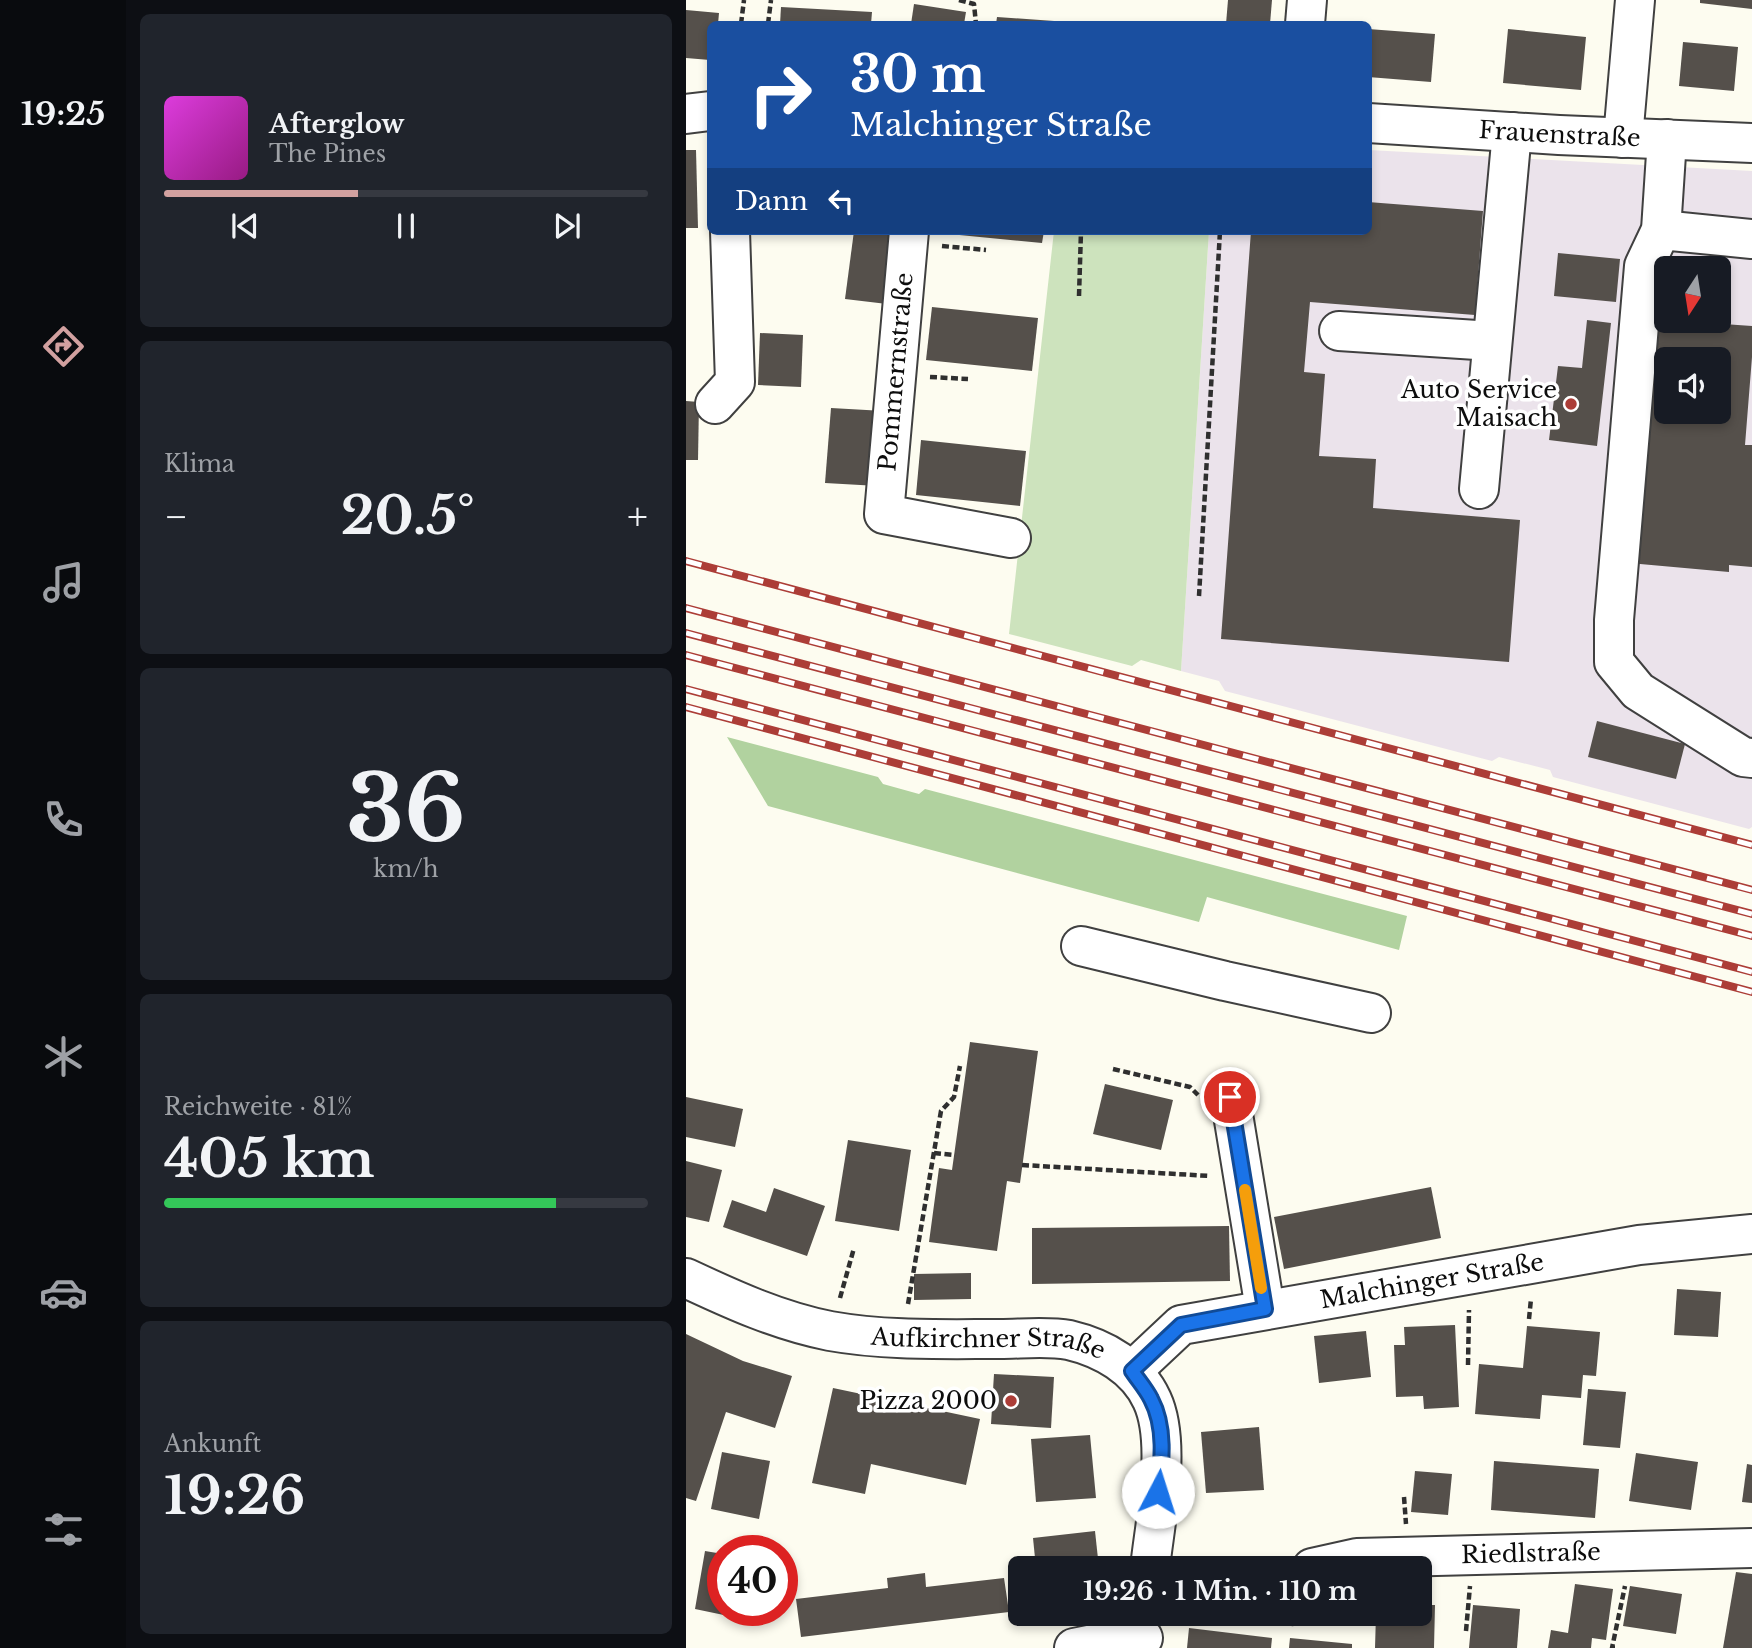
<!DOCTYPE html>
<html lang="de">
<meta charset="utf-8">
<style>
:root{--surface:#171b24;--page:#20242c;--text:#f1f3f6;--muted:#9ea1a6;--line:#363941;--accent:#d2a1a0}
body{margin:0;font-family:"Libre Baskerville",serif;background:var(--page);color:var(--text);height:100vh;display:flex;flex-direction:column;font-size:26px;white-space:nowrap}
*{box-sizing:border-box;margin:0}
p{font-size:23px;color:var(--muted)}
.icon{flex:none;width:38px;height:38px;fill:none;stroke:currentColor;stroke-width:2;stroke-linecap:round;stroke-linejoin:round}
.map{position:relative;flex:1;overflow:hidden}
.details{display:flex;flex-direction:column;gap:14px;padding:14px;background:#0d0f14;width:560px}
.details>*{flex:none}
.hud{position:absolute;left:21px;top:21px;width:665px;height:214px;border-radius:10px;box-shadow:0 4px 10px #0003;background:#1a4fa0;color:#fff;overflow:hidden}
.needle{width:46px;rotate:192deg}
.buttons{position:absolute;left:968px;top:256px;display:grid;gap:14px}
.buttons a{display:grid;place-items:center;width:77px;height:77px;border-radius:10px;background:var(--surface);box-shadow:0 4px 10px #0003;font-size:35px}
.speed{position:absolute;left:21px;top:1535px;display:flex;gap:14px;font-size:35px;font-weight:700;text-align:center}
.speed>*{display:grid;place-content:center;width:91px;height:91px;border-radius:50%;background:var(--surface);box-shadow:0 4px 10px #0003;line-height:1}
.speed .limit{border:10px solid #d22;background:#fff;color:#111}
.pin{position:absolute;display:grid;place-items:center;width:60px;height:60px;color:#fff;margin:-30px;border:4px solid #fff;border-radius:50%;box-shadow:0 2px 7px #0007}
.me{position:absolute;width:77px;margin:-38px;rotate:5deg;stroke-linejoin:round;filter:drop-shadow(0 0 5px #0008)}
.turn{display:flex;align-items:center;gap:24px;height:147px;padding:0 28px;font-size:32px}
.turn .icon{width:91px;height:91px;stroke-width:2.5}
.turn b{display:block;font-size:49px;line-height:60px}
.then{display:flex;align-items:center;height:66px;padding:0 28px;background:#0003;gap:14px;font-size:26px}
.big{font-size:52px;font-weight:800;line-height:1.1}
.details .widget{flex:1;display:flex;flex-direction:column;justify-content:center;gap:10px;min-width:0;padding:0 24px;border-radius:10px;background:var(--page)}
.details .dial{align-items:center;gap:0}
.dial b{font-size:91px;line-height:1}
.song{display:flex;align-items:center;gap:21px}
.cover{width:84px;height:84px;border-radius:10px;background:linear-gradient(135deg,hsl(300 70% 55%),hsl(310 70% 35%))}
.played{height:7px;border-radius:4px;background:linear-gradient(90deg,var(--accent) 40%,var(--line) 40%)}
.keys{display:flex;justify-content:space-around;direction:ltr}
.heat{display:flex;justify-content:space-between;align-items:center;font-size:38px;direction:ltr}
.charge{height:10px;border-radius:5px;background:linear-gradient(90deg,#34c759 81%,var(--line) 0)}
.trip{position:absolute;left:322px;top:1556px;width:424px;height:70px;border-radius:10px;background:var(--surface);box-shadow:0 4px 10px #0003;font-weight:800;line-height:70px;text-align:center}
main{display:flex;flex:1;min-height:0}
.tab-bar{display:flex;flex-direction:column;width:126px;justify-content:space-around;align-items:center;background:#090b0e;color:var(--muted)}
.tab-bar .icon{width:49px;height:49px}
.tab-bar .on{color:var(--accent)}
.tab-bar b{font-size:32px;color:var(--text)}
.map>svg:first-child{display:block}
.industrial{fill:#ebe3eb;fill-rule:evenodd}
.green{fill:#cde3bd}
.forest{fill:#b1d29f}
.building{fill:#55504b;fill-rule:evenodd}
.lines{fill:none;stroke-linecap:round;stroke-linejoin:round}
.minor-casing{stroke:#404040;stroke-width:42}
.path{stroke:#2f2f2f;stroke-width:4.5;stroke-dasharray:7 3.5;stroke-linecap:butt}
.minor{stroke:#fff;stroke-width:38}
.rail-casing{stroke:#ac3d37;stroke-width:8}
.rail{stroke:#fff;stroke-width:5;stroke-dasharray:16;stroke-linecap:butt}
.route-casing{stroke:#114b97;stroke-width:18}
.route{stroke:#1a73e8;stroke-width:12}
.slow{stroke:#f59e0b;stroke-width:12}
.poi-dot{fill:#ac3d37;stroke:#fff;stroke-width:2.5}
.labels{text-anchor:middle;stroke-width:7;stroke-linejoin:round;paint-order:stroke}
.street-label{font-size:24px;fill:#0d0d0d;stroke:#fff}
.poi-label{font-size:24px;fill:#0d0d0d;stroke:#fff;text-anchor:end}
</style>
<main>
<nav class="tab-bar">
<b>19:25</b>
<svg class="icon on" aria-label="directions" viewBox="0 0 24 24"><path d="M12 3l9 9-9 9-9-9zM9 14v-3h6M13 9l2 2-2 2"/></svg>
<svg class="icon" aria-label="music" viewBox="0 0 24 24"><path d="M9 18V5l10-2v13"/><circle cx="6" cy="18" r="3"/><circle cx="16" cy="16" r="3"/></svg>
<svg class="icon" aria-label="phone" viewBox="0 0 24 24"><path d="M5 4h4l2 5-3 2q2 4 5 5l2-3 5 2v4C11 20 4 13 5 4z"/></svg>
<svg class="icon" aria-label="climate" viewBox="0 0 24 24"><path d="M12 3v18M4 7l16 10M4 17L20 7"/></svg>
<svg class="icon" aria-label="car" viewBox="0 0 24 24"><path d="M5 17H2v-5l4-1 3-4h7l3 4 3 1v5h-3M9 17h6M6 11h13"/><circle cx="7" cy="17" r="2"/><circle cx="17" cy="17" r="2"/></svg>
<svg class="icon" aria-label="filters" viewBox="0 0 24 24"><path d="M4 7h16M4 17h16"/><circle cx="9" cy="7" r="2"/><circle cx="15" cy="17" r="2"/></svg>
</nav>
<section class="details">
<div class="widget">
<div class="song"><i class="cover"></i><div><b>Afterglow</b><p>The Pines</p></div></div>
<div class="played"></div>
<div class="keys"><svg class="icon" aria-label="previous" viewBox="0 0 24 24"><path d="M18 5L8 12l10 7zM5 5v14"/></svg><svg class="icon" aria-label="pause" viewBox="0 0 24 24"><path d="M8 5v14M16 5v14"/></svg><svg class="icon" aria-label="next" viewBox="0 0 24 24"><path d="M6 5l10 7-10 7zM19 5v14"/></svg></div>
</div>
<div class="widget"><p>Klima</p>
<div class="heat"><a>−</a><b class="big">20.5°</b><a>+</a></div>
</div>
<div class="widget dial"><b>36</b><p>km/h</p></div>
<div class="widget"><p>Reichweite · 81%</p><b class="big">405 km</b><div class="charge"></div></div>
<div class="widget"><p>Ankunft</p><b class="big">19:26</b></div>
</section>
<div class="map">
<svg width="1066" height="1648" viewBox="0 0 1066 1648">
<rect width="100%" height="100%" fill="#fdfcf0"/>
<path class="industrial" d="M683 150 1066 171V827L1063 829 867 777 864 770 813 757 806 761 539 691 533 681 495 671 523 231H682ZM980 268H1032V320H980ZM980 359H1032V411H980Z"/>
<polygon class="green" points="368,231 523,231 495,671 455,660 446,666 323,634"/>
<polygon class="forest" points="41,737 192,777 197,784 233,794 239,789 721,916 713,950 521,897 513,922 82,806"/>
<g class="building">
<polygon points="542,0 586,0 584,24 540,24"/>
<polygon points="1014,0 1066,0 1066,9 1014,3"/>
<polygon points="228,4 280,12 278,24 225,24"/>
<polygon points="95,7 186,12 185,24 94,24"/>
<polygon points="0,10 33,13 32,24 24,24 24,60 0,58"/>
<polygon points="311,17 382,22 382,24 310,24"/>
<polygon points="682,29 749,34 745,82 682,77"/>
<polygon points="822,29 900,37 895,90 817,83"/>
<polygon points="997,42 1052,47 1048,91 993,86"/>
<polygon points="0,150 10,150 12,228 0,228"/>
<polygon points="682,202 797,211 789,315 624,302 618,372 639,374 633,456 690,459 687,508 834,520 823,662 535,639 565,231 682,231"/>
<polygon points="91,231 121,231 121,235 91,233"/>
<polygon points="168,231 209,231 201,304 159,299"/>
<polygon points="253,231 358,231 356,243 253,233"/>
<polygon points="872,253 934,259 930,302 868,296"/>
<polygon points="246,307 352,318 346,371 240,360"/>
<path d="M964 317 980 318V320L1066 326V357L1059 445H1066V567L1043 565V572L943 563ZM980 359H1032V411H980Z"/>
<polygon points="901,320 925,323 911,446 863,440 872,366 896,368"/>
<polygon points="74,333 117,335 115,387 72,385"/>
<polygon points="0,401 13,402 12,460 0,460"/>
<polygon points="145,408 198,411 192,486 139,483"/>
<polygon points="235,440 340,451 334,506 230,495"/>
<polygon points="911,721 999,744 990,779 902,757"/>
<polygon points="284,1042 352,1051 334,1183 321,1181 311,1251 243,1242 253,1168 266,1170"/>
<polygon points="419,1084 487,1100 475,1150 407,1134"/>
<polygon points="0,1097 57,1109 49,1147 0,1137"/>
<polygon points="162,1140 225,1150 213,1231 149,1221"/>
<polygon points="0,1161 36,1170 23,1222 0,1217"/>
<polygon points="745,1187 755,1238 598,1269 588,1217"/>
<polygon points="88,1188 139,1206 121,1256 37,1227 46,1200 80,1212"/>
<polygon points="543,1226 544,1281 346,1284 346,1228"/>
<polygon points="285,1273 285,1299 228,1300 228,1274"/>
<polygon points="991,1289 1035,1292 1032,1337 988,1335"/>
<polygon points="769,1325 773,1407 738,1409 737,1396 710,1397 708,1345 719,1345 718,1327"/>
<polygon points="841,1326 914,1332 910,1376 897,1375 895,1398 856,1395 854,1419 789,1414 793,1364 837,1368"/>
<polygon points="680,1331 685,1377 633,1383 628,1336"/>
<polygon points="0,1334 57,1361 106,1376 89,1428 40,1412 10,1501 0,1498"/>
<polygon points="308,1374 368,1377 365,1428 305,1424"/>
<polygon points="147,1388 294,1419 280,1485 185,1464 179,1494 126,1483"/>
<polygon points="902,1389 940,1392 934,1448 897,1445"/>
<polygon points="573,1427 578,1490 520,1493 515,1432"/>
<polygon points="404,1435 410,1498 350,1502 345,1439"/>
<polygon points="36,1452 84,1461 73,1519 25,1509"/>
<polygon points="950,1453 1012,1462 1005,1510 943,1501"/>
<polygon points="808,1461 913,1469 909,1518 805,1510"/>
<polygon points="1061,1464 1066,1465 1066,1503 1056,1502"/>
<polygon points="729,1471 766,1474 762,1515 725,1512"/>
<polygon points="409,1531 413,1568 350,1568 347,1538"/>
<polygon points="19,1551 37,1554 37,1610 58,1610 57,1619 9,1609"/>
<polygon points="1050,1572 1066,1574 1066,1648 1037,1648"/>
<polygon points="239,1573 240,1587 318,1578 323,1612 115,1637 110,1599 202,1588 201,1578"/>
<polygon points="889,1584 927,1589 920,1640 906,1638 905,1648 862,1648 865,1630 882,1633"/>
<polygon points="944,1586 996,1594 990,1634 937,1626"/>
<polygon points="733,1605 749,1605 748,1648 689,1648 690,1614 733,1614"/>
<polygon points="787,1605 834,1609 831,1648 783,1648"/>
<polygon points="503,1628 586,1638 585,1648 501,1648"/>
<polygon points="604,1638 666,1644 666,1648 603,1648"/>
</g>
<g class="lines">
<g class="minor-casing">
<g id="minor">
<polyline points="619,24 621,0"/>
<polyline points="0,114 24,111"/>
<path id="s1" d="M682 123 873 135 1066 143"/>
<polyline points="937,138 949,0"/>
<polyline points="981,139 975,230 958,266 928,620 928,662 952,691 1057,757 1066,758"/>
<polyline points="975,230 1066,239"/>
<polyline points="223,231 198,514 325,538"/>
<polyline points="653,331 806,341"/>
<polyline points="29,404 49,382 44,231"/>
<polyline points="793,489 826,132"/>
<polyline points="395,946 539,981 685,1013"/>
<polyline points="544,1096 579,1309"/>
<path id="s2" d="M0 1278C47 1300 93 1321 144 1331 200 1341 257 1339 314 1339 336 1339 361 1336 383 1340 417 1348 451 1367 466 1400 486 1443 469 1521 464 1568"/>
<path id="s3" d="M446 1371 495 1325 953 1245 1066 1234"/>
<path id="s4" d="M626 1568 671 1558 1066 1548"/>
<polyline points="388,1648 433,1639 457,1638"/>
</g>
</g>
<g class="path">
<polyline points="273,0 288,4 290,24"/>
<polyline points="55,24 58,0"/>
<polyline points="82,24 85,0"/>
<polyline points="256,246 300,250"/>
<polyline points="393,296 395,231"/>
<polyline points="244,377 282,379"/>
<polyline points="513,596 534,231"/>
<polyline points="427,1069 504,1087 512,1095"/>
<polyline points="248,1153 269,1155"/>
<polyline points="336,1165 524,1176"/>
<polyline points="154,1298 168,1248"/>
<polyline points="222,1304 255,1111 268,1097 274,1066"/>
<polyline points="843,1319 845,1299"/>
<polyline points="782,1365 783,1310"/>
<polyline points="718,1497 720,1524"/>
<polyline points="637,1624 638,1614"/>
<polyline points="605,1626 606,1614"/>
<polyline points="780,1631 784,1586"/>
<polyline points="929,1648 926,1648 939,1586"/>
</g>
<use href="#minor" class="minor"/>
<g class="rail-casing">
<g id="rail">
<polyline points="0,561 1066,845"/>
<polyline points="0,608 1066,890"/>
<polyline points="0,633 1066,914"/>
<polyline points="0,655 1066,936"/>
<polyline points="0,689 1066,972"/>
<polyline points="0,707 1066,992"/>
</g>
</g>
<use href="#rail" class="rail"/>
</g>
<g class="lines">
<g class="route-casing">
<path id="route" d="M472 1492C476 1462 480 1427 465 1399 460 1389 452 1380 446 1371L495 1325 579 1309 544 1097"/>
</g>
<use href="#route" class="route"/>
<polyline class="slow" points="559,1190 575,1288"/>
</g>
<g class="poi-dot">
<circle cx="885" cy="404" r="7"/>
<circle cx="325" cy="1401" r="7"/>
</g>
<g class="labels">
<g class="street-label">
<text dy="8" stroke="none"><textPath href="#s1" startOffset="192">Frauenstraße</textPath></text>
<text transform="translate(210 372) rotate(-85)" y="8">Pommernstraße</text>
<text dy="8" stroke="none"><textPath href="#s3" startOffset="322">Malchinger Straße</textPath></text>
<text dy="8" stroke="none"><textPath href="#s2" startOffset="313">Aufkirchner Straße</textPath></text>
<text dy="8" stroke="none"><textPath href="#s4" startOffset="220">Riedlstraße</textPath></text>
</g>
<g class="poi-label">
<text x="871" y="398">Auto Service<tspan x="871" dy="28">Maisach</tspan></text>
<text x="311" y="1409">Pizza 2000</text>
</g>
</g>
</svg>
<div class="buttons">
<a><svg class="needle" viewBox="-14 -14 28 28"><path d="M0-13l5 13h-10z" fill="#e53935"/><path d="M0 13l5-13h-10z" fill="#9ea1a6"/></svg></a>
<a><svg class="icon" aria-label="sound" viewBox="0 0 24 24"><path d="M4 9h4l5-4v14l-5-4H4zM17 9q2 3 0 6"/></svg></a>
</div>
<div class="speed"><div class="limit">40</div></div>
<div class="pin" style="left:544px;top:1097px;background:#d93025"><svg class="icon" aria-label="arrive" viewBox="0 0 24 24"><path d="M6 21V4h12l-3 4 3 4H6"/></svg></div>
<svg class="me" style="left:472px;top:1492px" viewBox="-20 -20 40 40"><circle r="19" fill="#fff"/><path d="M0-13L10 11 0 6-10 11z" fill="#1a73e8"/></svg>
<div class="trip">19:26 · 1 Min. · 110 m</div>
<div class="hud">
<div class="turn"><svg class="icon" aria-label="right" viewBox="0 0 24 24"><path d="M7 20v-9h11M14 6l5 5-5 5"/></svg><div><b>30 m</b>Malchinger Straße</div></div>
<div class="then">Dann<svg class="icon" aria-label="left" viewBox="0 0 24 24"><path d="M17 20v-9H6M10 6l-5 5 5 5"/></svg></div>
</div>
</div>
</main>
